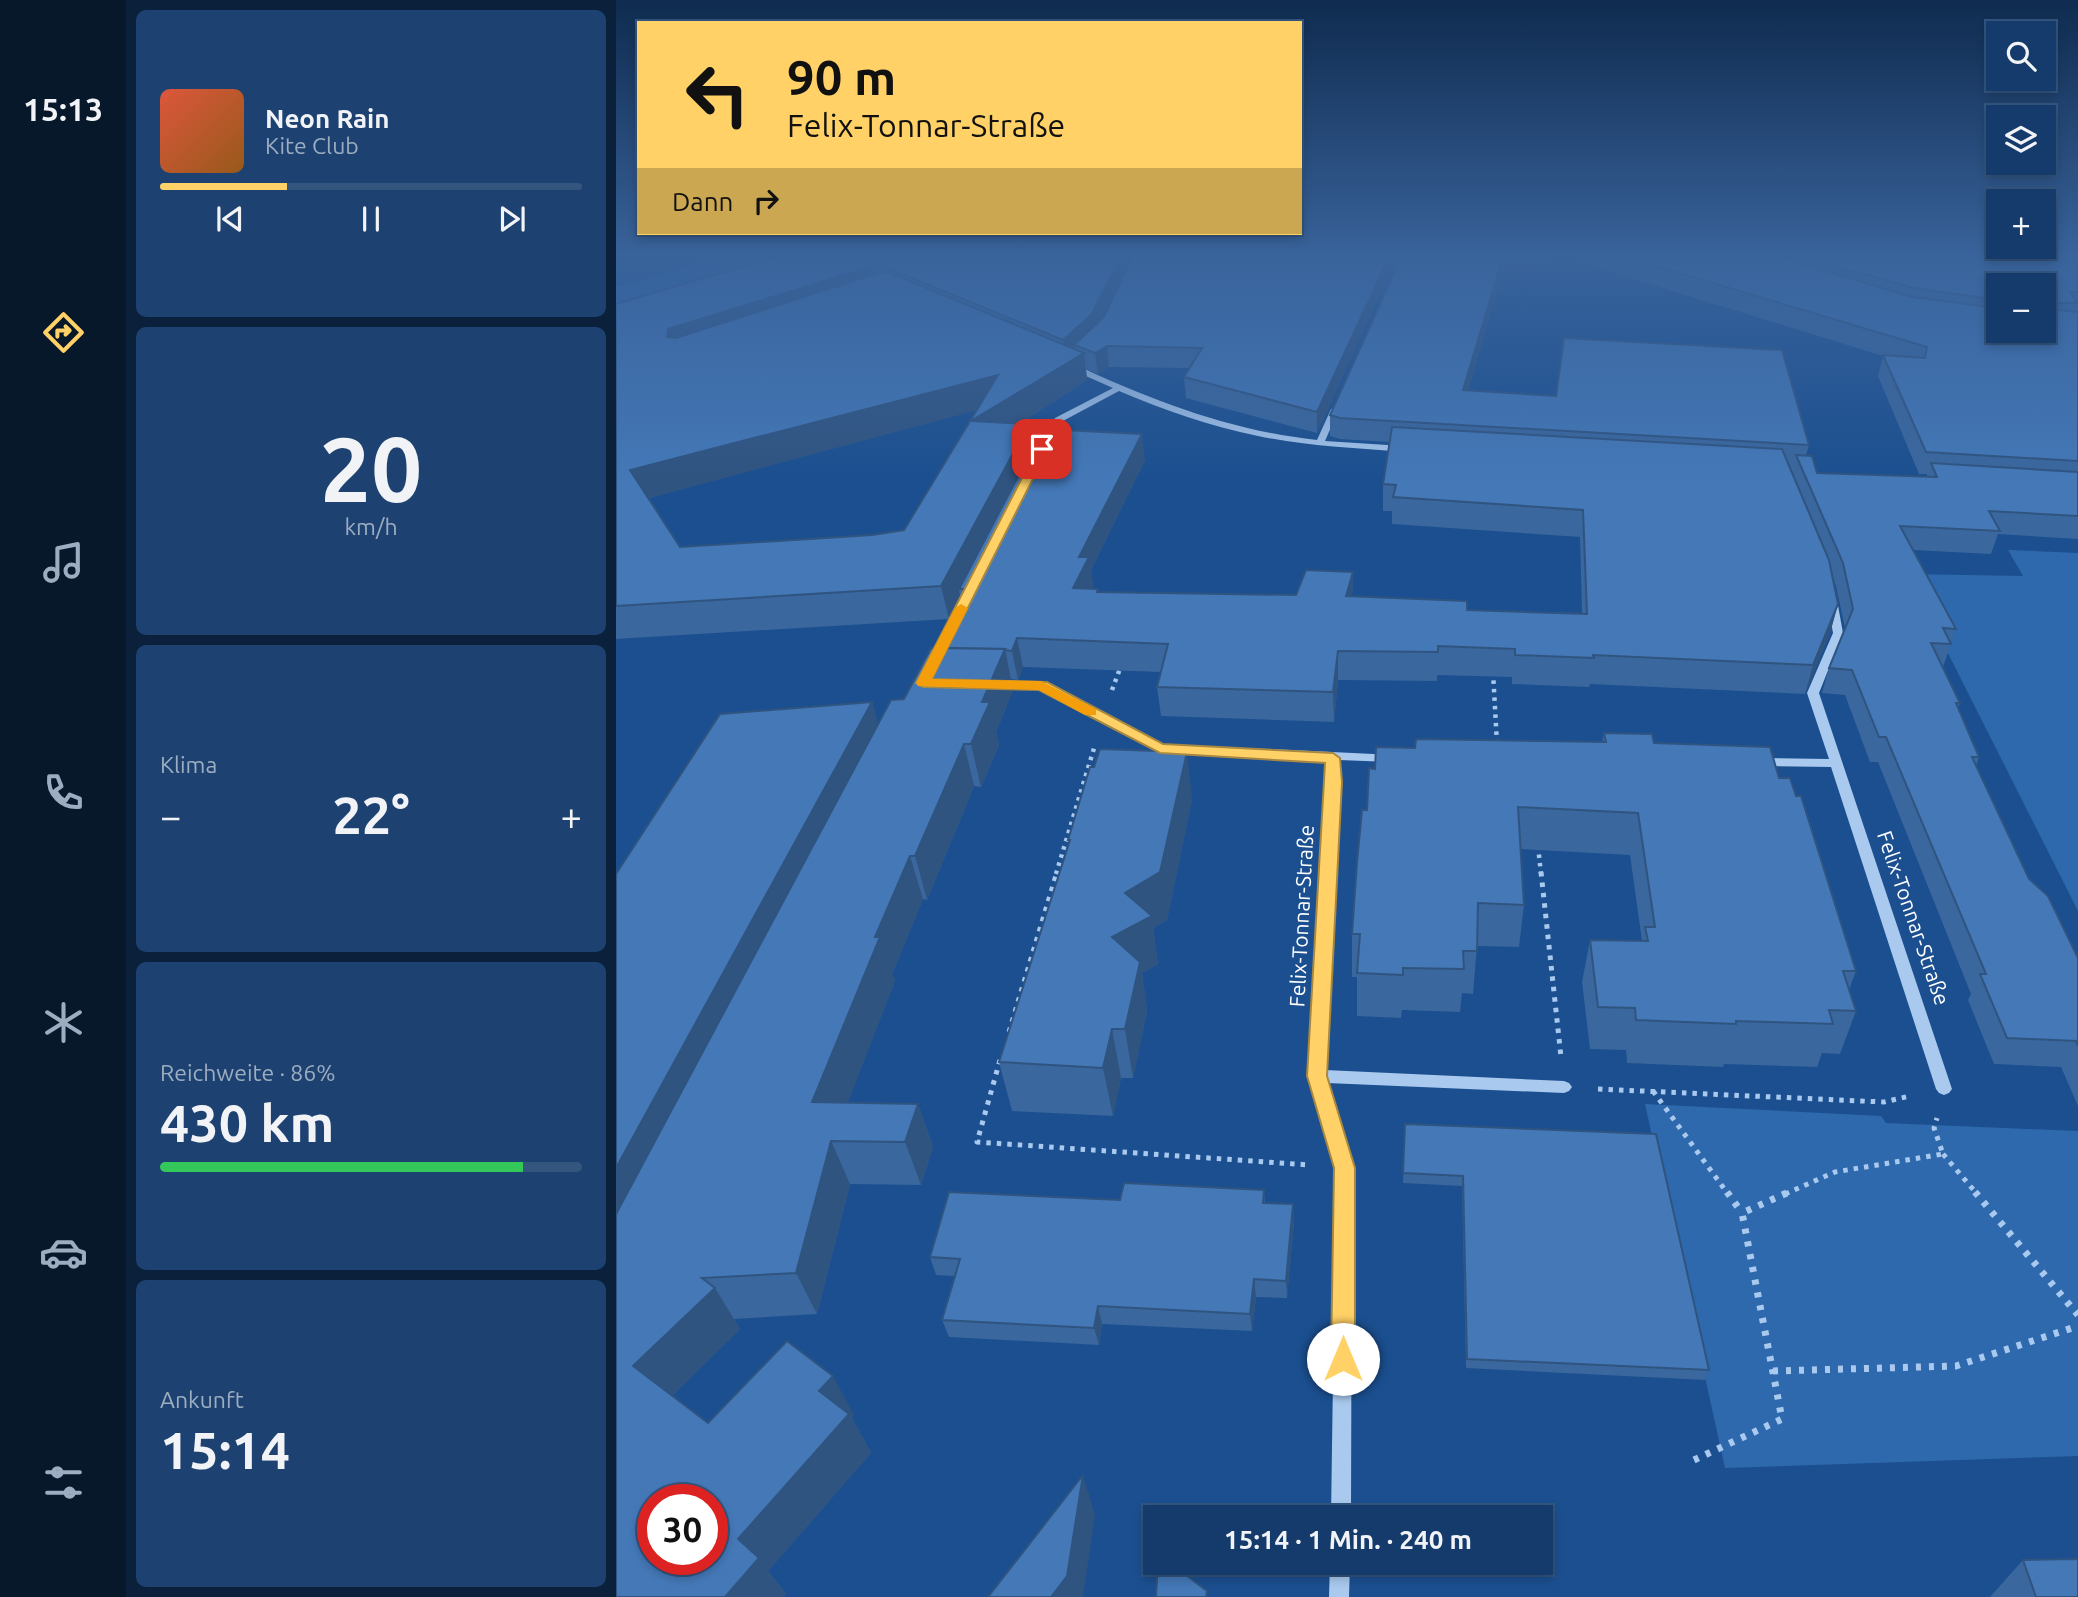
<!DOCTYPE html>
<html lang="de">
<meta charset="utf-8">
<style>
:root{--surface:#143b6b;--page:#1d4271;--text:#f1f3f6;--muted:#9dadc1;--line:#33557e;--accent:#ffd166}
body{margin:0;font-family:Ubuntu,sans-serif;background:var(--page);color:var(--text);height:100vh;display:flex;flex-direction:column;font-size:26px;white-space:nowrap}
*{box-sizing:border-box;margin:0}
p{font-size:23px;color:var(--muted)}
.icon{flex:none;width:38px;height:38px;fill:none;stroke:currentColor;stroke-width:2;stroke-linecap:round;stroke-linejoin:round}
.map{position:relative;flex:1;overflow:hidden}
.side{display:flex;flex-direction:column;gap:10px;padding:10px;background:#0b203b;width:490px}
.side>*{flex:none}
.banner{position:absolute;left:21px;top:21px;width:665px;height:214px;border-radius:0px;box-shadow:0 4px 10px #0003,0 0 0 2px var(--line);background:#ffd166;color:#111;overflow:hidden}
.fabs{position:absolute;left:1370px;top:21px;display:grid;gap:14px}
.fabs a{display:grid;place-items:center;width:70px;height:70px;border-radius:0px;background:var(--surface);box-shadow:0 4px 10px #0003,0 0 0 2px var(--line);font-size:35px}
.speed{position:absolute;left:21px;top:1484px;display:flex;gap:14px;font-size:35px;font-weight:700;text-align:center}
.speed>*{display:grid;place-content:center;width:91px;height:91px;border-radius:50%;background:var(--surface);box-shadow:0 4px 10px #0003,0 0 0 2px var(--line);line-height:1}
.speed .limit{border:10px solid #d22;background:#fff;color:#111}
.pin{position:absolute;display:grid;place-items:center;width:60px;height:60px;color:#fff;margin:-30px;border-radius:14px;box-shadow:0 4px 10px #0006}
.me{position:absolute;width:77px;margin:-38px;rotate:0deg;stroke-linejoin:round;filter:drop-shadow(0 0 5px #0008)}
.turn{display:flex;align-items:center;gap:24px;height:147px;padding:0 35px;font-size:32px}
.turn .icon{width:91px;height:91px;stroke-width:2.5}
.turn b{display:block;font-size:49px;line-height:60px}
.then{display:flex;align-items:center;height:66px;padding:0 35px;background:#0003;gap:14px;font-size:26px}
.big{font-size:52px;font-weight:700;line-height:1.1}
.side .card{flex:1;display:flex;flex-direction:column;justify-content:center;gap:10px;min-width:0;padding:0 24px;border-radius:10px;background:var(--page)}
.side .dial{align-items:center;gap:0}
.dial b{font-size:91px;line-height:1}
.song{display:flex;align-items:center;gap:21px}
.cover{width:84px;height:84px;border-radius:10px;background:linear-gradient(135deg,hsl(10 70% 55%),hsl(30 70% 35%))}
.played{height:7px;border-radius:4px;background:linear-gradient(90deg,var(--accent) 30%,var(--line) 30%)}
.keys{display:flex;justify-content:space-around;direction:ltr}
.heat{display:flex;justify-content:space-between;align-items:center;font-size:38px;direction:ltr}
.charge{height:10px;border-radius:5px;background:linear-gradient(90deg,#34c759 86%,var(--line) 0)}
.trip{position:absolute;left:527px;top:1505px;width:410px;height:70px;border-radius:0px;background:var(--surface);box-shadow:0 4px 10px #0003,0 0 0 2px var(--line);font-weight:700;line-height:70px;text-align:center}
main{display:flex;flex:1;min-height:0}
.tabs{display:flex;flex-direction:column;width:126px;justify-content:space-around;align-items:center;background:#08182b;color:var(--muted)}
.tabs .icon{width:49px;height:49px}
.tabs .current{color:var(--accent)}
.tabs b{font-size:32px;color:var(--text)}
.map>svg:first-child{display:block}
.green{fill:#2e69ad}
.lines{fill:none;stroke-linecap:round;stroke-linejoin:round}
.path-far2{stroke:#a9c9ee;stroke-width:4.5;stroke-dasharray:3.5 5;stroke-linecap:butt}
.path-far1{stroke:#a9c9ee;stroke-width:5;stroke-dasharray:4.5 6;stroke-linecap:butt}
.path{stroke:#a9c9ee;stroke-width:7;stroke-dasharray:5 8;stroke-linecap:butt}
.minor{fill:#a9c9ee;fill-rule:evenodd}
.wall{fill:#3a679d;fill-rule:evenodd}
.shaded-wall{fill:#305480}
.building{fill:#4478b7;stroke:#305480;stroke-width:2;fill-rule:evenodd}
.route{fill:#ffd166;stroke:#a68842;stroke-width:2}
.slow{fill:#f59e0b}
.labels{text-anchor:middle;stroke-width:7;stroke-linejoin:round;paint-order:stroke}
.street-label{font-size:21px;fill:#fff;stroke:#1b4f8f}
</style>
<main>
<nav class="tabs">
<b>15:13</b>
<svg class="icon current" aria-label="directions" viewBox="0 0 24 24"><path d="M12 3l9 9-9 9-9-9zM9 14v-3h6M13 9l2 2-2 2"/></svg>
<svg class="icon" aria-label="music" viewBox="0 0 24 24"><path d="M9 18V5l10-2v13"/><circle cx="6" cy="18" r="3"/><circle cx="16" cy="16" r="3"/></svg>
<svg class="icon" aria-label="phone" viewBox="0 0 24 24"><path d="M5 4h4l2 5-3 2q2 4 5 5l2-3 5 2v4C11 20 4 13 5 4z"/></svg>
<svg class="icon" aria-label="climate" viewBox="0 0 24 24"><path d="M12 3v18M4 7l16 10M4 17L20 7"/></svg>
<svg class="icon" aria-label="car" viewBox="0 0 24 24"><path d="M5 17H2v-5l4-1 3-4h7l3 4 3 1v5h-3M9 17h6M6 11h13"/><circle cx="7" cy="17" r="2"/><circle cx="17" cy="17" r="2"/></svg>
<svg class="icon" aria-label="filters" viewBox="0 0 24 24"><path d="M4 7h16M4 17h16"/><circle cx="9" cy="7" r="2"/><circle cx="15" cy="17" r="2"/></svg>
</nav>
<section class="side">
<div class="card">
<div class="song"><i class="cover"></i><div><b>Neon Rain</b><p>Kite Club</p></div></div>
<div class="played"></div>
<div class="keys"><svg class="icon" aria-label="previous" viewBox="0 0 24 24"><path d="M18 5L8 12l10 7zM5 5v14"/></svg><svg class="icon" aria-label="pause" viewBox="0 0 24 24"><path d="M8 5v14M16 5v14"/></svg><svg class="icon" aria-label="next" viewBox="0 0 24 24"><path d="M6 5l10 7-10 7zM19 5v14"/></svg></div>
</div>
<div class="card dial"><b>20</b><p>km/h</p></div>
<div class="card"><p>Klima</p>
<div class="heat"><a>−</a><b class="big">22°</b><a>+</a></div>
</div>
<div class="card"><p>Reichweite · 86%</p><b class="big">430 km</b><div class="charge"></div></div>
<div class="card"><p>Ankunft</p><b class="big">15:14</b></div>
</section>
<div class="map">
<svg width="1462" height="1597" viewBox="0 0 1462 1597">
<rect width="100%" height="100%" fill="#1b4f8f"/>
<g class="green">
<polygon points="110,257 147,257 169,266 0,323 0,286"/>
<polygon points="1392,550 1462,553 1462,911 1292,574 1407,576"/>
<polygon points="1029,1104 1265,1116 1270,1123 1462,1131 1462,1456 1109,1468"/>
</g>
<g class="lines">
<g class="path-far2">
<polyline points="877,672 881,744"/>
<polyline points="496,690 505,666"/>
<polyline points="922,846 925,874"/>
<polyline points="440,874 479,745"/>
</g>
<g class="path-far1">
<polyline points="925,872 945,1057"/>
<polyline points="393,1032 441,872"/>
<polyline points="384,1060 361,1142 694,1165"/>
<polyline points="982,1089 1268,1102 1294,1096"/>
<polyline points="1037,1091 1112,1194"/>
<polyline points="1327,1154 1361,1194"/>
<polyline points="1169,1194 1219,1172 1327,1154 1318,1128 1321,1118"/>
</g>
<g class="path">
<polyline points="1111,1192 1126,1213"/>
<polyline points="1359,1192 1462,1315"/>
<polyline points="1157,1371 1340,1366 1462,1326"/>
<polyline points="1078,1460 1166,1419 1126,1213 1173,1192"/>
</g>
<g class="minor">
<path d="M454 365H460C537 401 616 431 701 440L715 409 719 407 723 409 709 441 787 446 791 449 787 452C738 448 690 446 642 436 594 426 548 410 503 391L445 422 432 447H426L425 445 439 418 497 388 454 369Z"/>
<polygon points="1216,597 1221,600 1227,633 1203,693 1336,1089 1333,1093 1328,1095 1323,1093 1320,1089 1215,767 1142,766 1136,762 1142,758 1213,759 1191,693 1217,633 1211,600"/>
<polygon points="381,681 429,683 546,744 778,755 780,758 774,762 723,760 725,782 709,1070 948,1081 953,1083 956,1087 953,1091 948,1093 711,1083 736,1168 735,1517 715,1517 720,1168 693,1076 713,782 711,759 544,752 423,688 377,686 375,684 377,682"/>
<polygon points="714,1563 734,1563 733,1597 713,1597"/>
</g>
</g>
<g class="wall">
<path d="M159 257H510L511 264 485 320 488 317 516 257H948L884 279 852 391 1193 445 1190 455 1201 473 1311 477V474H1303L1262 376 1267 356 960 261 961 257H1462V539L1382 534 1375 554 1297 550 1340 629 1327 667 1344 703 1342 708 1363 757 1360 766 1413 879 1462 958V1106L1445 1067 1378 1064 1352 1000 1355 994 1262 762H1254L1229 695 1206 693 1213 668 1229 628 1220 586 1217 577 1222 604 1214 633 1189 694 974 684 973 687 896 684V677L821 675V681L722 680 718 722 545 716 541 687 545 672 407 667 402 680 395 679 397 690 380 732 383 745 365 787 358 786 311 900 307 899 276 974 279 981 231 1103 302 1104 317 1147 305 1185 234 1184 201 1314 118 1319 124 1329 56 1396 92 1423 238 1415 236 1418 255 1453 152 1571 170 1594 167 1597H0V874L256 702 262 724 288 699 324 648 346 603 344 596 333 619 0 639V304ZM779 271 714 415V436L724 439 774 442 767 484V511H776V524L964 537 966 613 851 610 736 596 737 572 680 595 482 592 475 589 477 585 475 570 529 460 417 449 413 424H403L471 380 470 369 482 374 493 367 574 368 568 377 570 398 701 433 773 274ZM1382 285 1428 331H1382ZM360 410 288 530 256 535 64 547 33 498Z"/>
<polygon points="988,733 1038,743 1163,778 1180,796 1240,971 1233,990 1240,1011 1224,1054 1206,1053 1201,1067 1108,1064 1107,1067 1011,1063 1010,1050 974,1049 966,982 974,940 1026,941 1014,855 904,849 908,905 903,947 861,946 857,994 846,993 844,1012 786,1010 785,1018 741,1016 741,977 736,977 736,934 751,810 799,748 986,742"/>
<polygon points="576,799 551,920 537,928 542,964 526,973 531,1011 517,1078 505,1078 497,1116 396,1111 383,1062 453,846 452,840"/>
<polygon points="789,1124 1093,1370 1089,1380 850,1368 846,1186 787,1183"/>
<polygon points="648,1190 649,1203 678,1222 671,1298 640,1297 636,1331 486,1324 483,1345 333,1337 326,1320 339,1276 320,1275 314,1257 504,1200"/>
<polygon points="1407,1560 1462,1597 1374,1597"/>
</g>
<g class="shaded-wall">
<polygon points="0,257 19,257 0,261"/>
<polygon points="504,257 510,257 511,264 479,333 458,345 459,351 449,360 447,340"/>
<polygon points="773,257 812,257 797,260 773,274 701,433 701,412"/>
<polygon points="895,257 948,257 884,279 846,411 847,390 886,260"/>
<polygon points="256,266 262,292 61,357 51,337 52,329"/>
<polygon points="491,346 493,367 482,374 479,353"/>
<polygon points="468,353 471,380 361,451 355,421 383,404 26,500 14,470"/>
<polygon points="413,424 418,454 343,589 344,596 333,619 325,586"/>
<polygon points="526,434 529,460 475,570 477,585 461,617 457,588 463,557"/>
<polygon points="737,572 736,600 730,596"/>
<polygon points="1222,604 1214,633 1189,694 1197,665"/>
<polygon points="401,638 407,667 402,680 396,651"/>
<polygon points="389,649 397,690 380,732 383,745 365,787 355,744 366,702"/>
<polygon points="722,651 722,680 718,722 717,692"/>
<polygon points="256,702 268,744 0,1263 0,1168"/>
<polygon points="348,744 358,786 311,900 299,856"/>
<polygon points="571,752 576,799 551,920 537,928 542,964 526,973 531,1011 517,1078 509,1029 496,937 509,893"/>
<polygon points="294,856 307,899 276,974 279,981 216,1143 234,1184 201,1314 180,1273 196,1102 259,937"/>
<polygon points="496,1029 505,1078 497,1116 487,1068"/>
<polygon points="302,1104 317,1147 305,1185 289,1142"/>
<polygon points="677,1204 678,1222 671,1298 670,1281"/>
<polygon points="638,1279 640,1297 636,1331 634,1314"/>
<polygon points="99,1288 124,1329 46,1406 17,1366"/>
<polygon points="482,1306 486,1324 483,1345 478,1328"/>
<polygon points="217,1376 238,1415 236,1418 255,1453 152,1571 170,1594 167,1597 109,1597 122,1539 203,1391"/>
<polygon points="467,1475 479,1515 467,1597 435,1597"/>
</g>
<g class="building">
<path d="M159 257H235L256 266 52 329 51 337 60 338 269 271 468 353 355 421 413 424 325 586 0 606V304ZM382 375 288 530 256 535 64 547 14 470Z"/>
<polygon points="245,257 504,257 476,314 447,340"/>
<polygon points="516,257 773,257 701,412 568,377 586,348 491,346 479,353 458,345 488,317"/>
<polygon points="786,257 895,257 886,260 847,390 940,396 948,338 1166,350 1193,445 724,418 714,415 784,260"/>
<polygon points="1010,257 1163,257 1296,297 1382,308 1382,331 1428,331 1428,285 1382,285 1382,300 1298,288 1188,257 1462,257 1462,292 1454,292 1461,303 1435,303 1432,309 1462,312 1462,461 1310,452 1267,355 1309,358 1311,347"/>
<polygon points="776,427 1166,449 1213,560 1222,604 1197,665 977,655 978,658 899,655 899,649 822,646 822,652 722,651 717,692 541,687 552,644 401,638 396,651 388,650 389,649 324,648 353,589 343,589 427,429 526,434 463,557 473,557 457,588 482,589 481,592 680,595 690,570 737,572 730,596 851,601 851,610 971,614 967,510 777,497 780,485 767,484"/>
<polygon points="1180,455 1196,456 1201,473 1321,477 1315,463 1462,472 1462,516 1373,511 1384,531 1284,526 1340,629 1327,628 1335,644 1315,643 1344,703 1340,703 1363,757 1356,757 1413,879 1432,896 1462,958 1462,1046 1460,1041 1391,1038 1364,974 1370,974 1270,737 1263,737 1236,670 1213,668 1237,609 1227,563"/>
<path d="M315 648 389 649 366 702H374L355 744H348L299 856H294L259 937H264L196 1102 302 1104 289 1142 215 1141 180 1273 86 1278 99 1288 17 1366 92 1423 171 1341 217 1376 203 1391 233 1414 122 1539 143 1558 109 1597H0V1214L275 700 288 699ZM37 1500H96V1559H37Z"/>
<polygon points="256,702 0,1168 0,874 104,714"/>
<polygon points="988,733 1036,734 1038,743 1154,747 1163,778 1174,778 1180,796 1185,796 1240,971 1227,971 1240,1011 1213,1010 1217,1024 1120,1021 1120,1024 1020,1020 1019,1008 982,1007 974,940 1032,941 1029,927 1039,927 1022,813 902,807 908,905 862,903 861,951 847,951 848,969 787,968 787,975 741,973 744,934 736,934 741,862 746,810 751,810 753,768 759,769 760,747 799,748 800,739 990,742"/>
<polygon points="484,749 571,752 544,872 509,893 536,916 496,937 524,962 509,1029 496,1029 487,1068 383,1062 454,840 452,840 474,767 478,767"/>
<polygon points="789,1124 1040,1134 1093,1370 851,1359 847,1176 787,1173"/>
<polygon points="508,1183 648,1190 647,1203 677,1204 670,1281 638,1279 634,1314 482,1306 478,1328 326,1320 344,1259 314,1257 333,1192 504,1200"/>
<polygon points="467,1475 451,1576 435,1597 372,1597"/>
<polygon points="1462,1559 1462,1597 1420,1597 1407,1560"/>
<polygon points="542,1563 554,1563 591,1591 590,1597 540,1597"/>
</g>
<linearGradient id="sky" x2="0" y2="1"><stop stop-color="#0f2b4f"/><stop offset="0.53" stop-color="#39639b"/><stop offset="1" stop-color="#39639b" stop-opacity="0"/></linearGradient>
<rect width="1462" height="481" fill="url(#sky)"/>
<polygon class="route" points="426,446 432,449 316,679 431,682 547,744 717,753 724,758 726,782 711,1076 739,1168 739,1359 735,1367 727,1370 719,1367 715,1359 718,1168 691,1076 709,763 544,753 423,690 307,687 300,683 421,449"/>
<polygon class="slow" points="345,604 352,608 316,679 425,681 480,709 480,715 469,715 423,690 302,686 300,683 339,608"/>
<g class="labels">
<g class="street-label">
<text transform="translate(686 916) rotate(-87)" y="7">Felix-Tonnar-Straße</text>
<text transform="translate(1297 918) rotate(71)" y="7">Felix-Tonnar-Straße</text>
</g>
</g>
</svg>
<div class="fabs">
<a><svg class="icon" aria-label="search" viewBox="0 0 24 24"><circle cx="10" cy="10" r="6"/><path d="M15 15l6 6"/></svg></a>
<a><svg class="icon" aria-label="layers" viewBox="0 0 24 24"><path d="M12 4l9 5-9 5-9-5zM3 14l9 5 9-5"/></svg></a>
<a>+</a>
<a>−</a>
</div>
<div class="speed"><div class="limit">30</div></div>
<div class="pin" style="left:426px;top:449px;background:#d93025"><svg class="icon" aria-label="arrive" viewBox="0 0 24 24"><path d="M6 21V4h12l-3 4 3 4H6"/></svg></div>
<svg class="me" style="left:727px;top:1359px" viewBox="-20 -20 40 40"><circle r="19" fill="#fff"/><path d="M0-13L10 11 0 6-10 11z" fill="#ffd166"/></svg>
<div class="trip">15:14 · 1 Min. · 240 m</div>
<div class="banner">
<div class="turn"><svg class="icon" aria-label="left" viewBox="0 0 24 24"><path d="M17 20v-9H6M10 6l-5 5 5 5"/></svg><div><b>90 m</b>Felix-Tonnar-Straße</div></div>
<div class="then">Dann<svg class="icon" aria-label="right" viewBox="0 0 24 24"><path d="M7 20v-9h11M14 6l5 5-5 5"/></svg></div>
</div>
</div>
</main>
